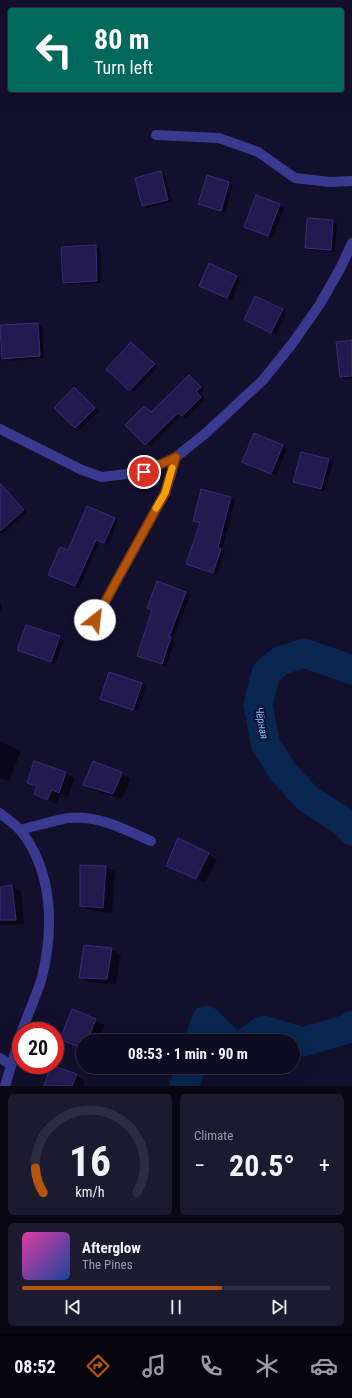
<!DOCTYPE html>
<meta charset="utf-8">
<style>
:root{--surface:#0e0c22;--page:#1c1a2f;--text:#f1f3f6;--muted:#9b9ba5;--line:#2e2c40;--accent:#b45309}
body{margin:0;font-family:"Roboto Condensed",sans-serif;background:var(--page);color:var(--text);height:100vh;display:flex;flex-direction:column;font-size:15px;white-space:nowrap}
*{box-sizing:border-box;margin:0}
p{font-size:13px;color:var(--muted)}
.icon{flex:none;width:22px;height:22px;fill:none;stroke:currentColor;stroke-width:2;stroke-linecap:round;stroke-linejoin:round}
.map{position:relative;height:1086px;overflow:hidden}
.side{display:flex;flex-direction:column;gap:8px;padding:8px;background:#080713;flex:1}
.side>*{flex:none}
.top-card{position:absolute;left:8px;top:8px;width:336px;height:84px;border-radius:4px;box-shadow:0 4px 16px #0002,0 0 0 1px var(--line);background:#00695c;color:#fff;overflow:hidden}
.speed{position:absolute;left:12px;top:1022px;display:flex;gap:8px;font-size:20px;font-weight:700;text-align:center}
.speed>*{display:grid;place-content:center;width:52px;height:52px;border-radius:50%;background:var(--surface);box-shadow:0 4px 16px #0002,0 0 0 1px var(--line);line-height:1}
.speed .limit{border:6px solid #d22;background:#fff;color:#111}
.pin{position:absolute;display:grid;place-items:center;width:34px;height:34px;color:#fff;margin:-17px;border:2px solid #fff;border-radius:50%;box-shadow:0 1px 4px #0007}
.me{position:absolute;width:44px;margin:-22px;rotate:29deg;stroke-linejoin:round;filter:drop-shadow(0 0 3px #0008)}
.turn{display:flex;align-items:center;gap:14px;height:84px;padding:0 20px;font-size:18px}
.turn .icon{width:52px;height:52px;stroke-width:2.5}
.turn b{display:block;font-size:28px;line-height:34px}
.big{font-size:30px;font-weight:700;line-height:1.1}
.side .widget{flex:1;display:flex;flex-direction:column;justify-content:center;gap:6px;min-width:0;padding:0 14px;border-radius:6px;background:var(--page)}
.side .dial{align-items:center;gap:0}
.dial svg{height:104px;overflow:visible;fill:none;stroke:var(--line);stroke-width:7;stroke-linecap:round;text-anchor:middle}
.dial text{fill:var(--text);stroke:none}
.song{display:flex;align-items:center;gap:12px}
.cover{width:48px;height:48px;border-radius:6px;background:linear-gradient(135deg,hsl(320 70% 55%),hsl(220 70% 35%))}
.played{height:4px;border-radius:2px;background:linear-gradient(90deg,var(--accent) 65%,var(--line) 65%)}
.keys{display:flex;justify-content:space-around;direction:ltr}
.heat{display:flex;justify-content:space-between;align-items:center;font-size:22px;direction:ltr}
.side .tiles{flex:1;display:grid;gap:8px;grid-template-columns:1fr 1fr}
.widget:last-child{grid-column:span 2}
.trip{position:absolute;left:76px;top:1034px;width:224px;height:40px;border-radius:20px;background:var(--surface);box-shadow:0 4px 16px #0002,0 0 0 1px var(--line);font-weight:700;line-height:40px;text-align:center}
.tabs{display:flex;height:64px;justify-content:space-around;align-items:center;background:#06050e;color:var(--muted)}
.tabs .icon{width:28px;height:28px}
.tabs .active{color:var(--accent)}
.tabs b{font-size:18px;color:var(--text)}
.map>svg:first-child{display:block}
.shadow{fill:#0007}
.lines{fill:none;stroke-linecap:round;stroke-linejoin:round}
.river{stroke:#08264f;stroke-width:29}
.building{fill:#231b4f;stroke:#372c7d}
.minor{stroke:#393a8f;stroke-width:10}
.route-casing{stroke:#753606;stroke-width:10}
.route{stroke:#b45309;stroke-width:7}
.slow{stroke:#f59e0b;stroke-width:7}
.labels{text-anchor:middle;stroke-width:4;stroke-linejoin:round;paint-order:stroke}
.water-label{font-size:11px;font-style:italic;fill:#6ac3ff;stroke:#13102d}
</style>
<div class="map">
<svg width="352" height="1086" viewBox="0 0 352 1086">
<rect width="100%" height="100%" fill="#13102d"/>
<g class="shadow">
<polygon points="161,172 165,175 172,202 147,208 143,206"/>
<polygon points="208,176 233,185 225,213 199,203"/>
<polygon points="257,196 284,208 273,238 249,229"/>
<polygon points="333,221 337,223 335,252 310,250 306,248"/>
<polygon points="96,246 100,249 101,283 68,284 64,282"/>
<polygon points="236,277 241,279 232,300 205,288"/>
<polygon points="256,297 287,313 276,335 249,322"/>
<polygon points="37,324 42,326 44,358 7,361 3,358"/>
<polygon points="352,341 352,378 346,379 341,376"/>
<polygon points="131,343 158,367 134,392 130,390"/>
<polygon points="189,376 204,390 200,394 205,400 186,418 182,415 150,447 146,444 126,425 145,407 152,413"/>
<polygon points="74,389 99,411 80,430 55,408"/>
<polygon points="282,446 287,449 276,475 248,464"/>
<polygon points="329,460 333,462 325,491 294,481"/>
<polygon points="4,489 27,512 3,534 0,533 0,493"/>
<polygon points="231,498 235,500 222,550 225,552 217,575 187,564 201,524 194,521"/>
<polygon points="114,519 118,521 108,545 100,541 79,588 53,577 68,552"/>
<polygon points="186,593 190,595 173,640 175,641 166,666 138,655 153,611 148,608"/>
<polygon points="0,601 2,611 0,611"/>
<polygon points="59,637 64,640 55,664 19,650"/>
<polygon points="142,684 146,686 138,711 106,701"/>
<polygon points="0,741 21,751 9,781 0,778"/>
<polygon points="35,762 66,773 75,778 68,797 61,794 56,804 36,794 38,788 28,782"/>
<polygon points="94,763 131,778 122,799 93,790 84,785"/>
<polygon points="178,839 217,859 205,883 167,865"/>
<polygon points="106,867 115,872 112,913 90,910 81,905"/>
<polygon points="12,886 21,891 24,924 0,925 0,888"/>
<polygon points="85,946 112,949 121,955 116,984 89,982 81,977"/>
<polygon points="73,1010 105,1025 98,1041 83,1041 83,1050 61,1039"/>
<polygon points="52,1065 85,1080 83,1086 45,1086"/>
</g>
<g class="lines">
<g class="river">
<polyline points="352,670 304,653 280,661 266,673 258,704 265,743 282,771 308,799 344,822 352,831"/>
<polyline points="199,1041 206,1020 228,1041"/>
<polyline points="248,1041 263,1030 303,1042 347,1029 352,1025"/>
<polyline points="184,1086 191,1067"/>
</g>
</g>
<g class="building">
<polygon points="161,171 168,200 142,206 135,178"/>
<polygon points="207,175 229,182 221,211 198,204"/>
<polygon points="256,195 280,204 268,236 244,227"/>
<polygon points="307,218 333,220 331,250 305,248"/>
<polygon points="96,245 97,281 63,283 61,247"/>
<polygon points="209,263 237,276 227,298 199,286"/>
<polygon points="255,296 283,309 271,333 244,320"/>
<polygon points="38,323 40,356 2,359 0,325"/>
<polygon points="352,340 352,376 340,377 336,342"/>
<polygon points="131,342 155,364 129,391 106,369"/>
<polygon points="189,375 201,387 196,391 201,397 182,416 178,413 145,445 125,425 144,406 151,412"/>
<polygon points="74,387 95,408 75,428 54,408"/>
<polygon points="254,433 283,445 271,474 242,462"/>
<polygon points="301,452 329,459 321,489 293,482"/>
<polygon points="0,483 24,510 0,531"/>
<polygon points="201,489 231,497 218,547 221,549 213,573 186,564 200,523 193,521"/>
<polygon points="87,506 115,518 104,543 96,540 75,586 48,575 60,547 68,550"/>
<polygon points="157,581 186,592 169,637 171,637 162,664 137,656 152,610 147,608"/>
<polygon points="26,625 60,636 51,662 17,650"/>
<polygon points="109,672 142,683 133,710 100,699"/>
<polygon points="34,761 66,772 59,793 52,790 47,800 34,794 37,786 27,783"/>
<polygon points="93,761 122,772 113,794 83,785"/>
<polygon points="178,838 209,853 196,879 166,866"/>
<polygon points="80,865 106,866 103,908 80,906"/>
<polygon points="12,885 16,920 0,920 0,887"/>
<polygon points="84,945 112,948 107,979 79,978"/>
<polygon points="72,1009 96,1019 87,1041 83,1041 83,1049 60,1039"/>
<polygon points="51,1065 77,1074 72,1086 44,1086"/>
</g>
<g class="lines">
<g class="minor">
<polyline points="156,135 219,138 258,152 295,178 330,182 352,181"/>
<polyline points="0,429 82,470 102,477 144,472 176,457 206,433 263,380 292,344 320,304 341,267 352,243"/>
<polyline points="95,620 165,493 176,457"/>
<path d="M0 813C7 819 15 824 21 831 53 872 54 928 42 977 37 995 28 1013 22 1031"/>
<path d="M20 830C36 826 52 821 68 818 96 814 126 830 151 841"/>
<polyline points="0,1058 10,1064"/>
<polyline points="5,1086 21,1033"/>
</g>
</g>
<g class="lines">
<g class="route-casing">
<polyline id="route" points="95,620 165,493 176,457 144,472"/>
</g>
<use href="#route" class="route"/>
<polyline class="slow" points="156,508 165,493 172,468"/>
</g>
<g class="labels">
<g class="water-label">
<text transform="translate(262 723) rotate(80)" y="4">Чёрная</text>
</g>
</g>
</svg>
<div class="speed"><div class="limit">20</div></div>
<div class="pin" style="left:144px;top:472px;background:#d93025"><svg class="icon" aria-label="arrive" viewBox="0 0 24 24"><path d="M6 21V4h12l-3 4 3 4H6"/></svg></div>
<svg class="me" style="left:95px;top:620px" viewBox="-20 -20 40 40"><circle r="19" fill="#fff"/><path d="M0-13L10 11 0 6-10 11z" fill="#b45309"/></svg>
<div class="trip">08:53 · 1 min · 90 m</div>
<div class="top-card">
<div class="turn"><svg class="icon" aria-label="left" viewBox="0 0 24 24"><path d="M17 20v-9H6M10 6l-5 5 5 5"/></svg><div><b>80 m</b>Turn left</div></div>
</div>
</div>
<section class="side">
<div class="tiles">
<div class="widget dial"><svg viewBox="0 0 100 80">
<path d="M14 69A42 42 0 1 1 86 69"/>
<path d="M14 69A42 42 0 0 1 8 50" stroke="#b45309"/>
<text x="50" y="56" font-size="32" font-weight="700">16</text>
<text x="50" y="72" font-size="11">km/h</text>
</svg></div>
<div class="widget"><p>Climate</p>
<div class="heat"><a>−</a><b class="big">20.5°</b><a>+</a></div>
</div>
<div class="widget">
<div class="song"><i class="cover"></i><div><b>Afterglow</b><p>The Pines</p></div></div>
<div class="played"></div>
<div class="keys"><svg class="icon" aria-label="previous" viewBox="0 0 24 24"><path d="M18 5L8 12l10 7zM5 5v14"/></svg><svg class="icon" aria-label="pause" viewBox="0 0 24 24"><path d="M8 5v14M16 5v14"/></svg><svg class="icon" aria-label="next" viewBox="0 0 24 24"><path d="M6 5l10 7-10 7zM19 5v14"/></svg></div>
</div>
</div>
</section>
<nav class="tabs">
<b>08:52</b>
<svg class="icon active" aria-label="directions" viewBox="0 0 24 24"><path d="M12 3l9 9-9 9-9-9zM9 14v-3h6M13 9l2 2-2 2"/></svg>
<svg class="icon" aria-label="music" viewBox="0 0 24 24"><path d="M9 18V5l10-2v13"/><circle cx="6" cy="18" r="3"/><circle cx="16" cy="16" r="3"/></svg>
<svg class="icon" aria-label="phone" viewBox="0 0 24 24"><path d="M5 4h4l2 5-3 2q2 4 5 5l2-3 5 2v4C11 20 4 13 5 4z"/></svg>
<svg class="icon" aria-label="climate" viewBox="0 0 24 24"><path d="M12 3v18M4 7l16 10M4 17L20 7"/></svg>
<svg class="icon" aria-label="car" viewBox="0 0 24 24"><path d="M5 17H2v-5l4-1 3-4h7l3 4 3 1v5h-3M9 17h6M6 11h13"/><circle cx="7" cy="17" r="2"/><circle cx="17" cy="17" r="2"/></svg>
</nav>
